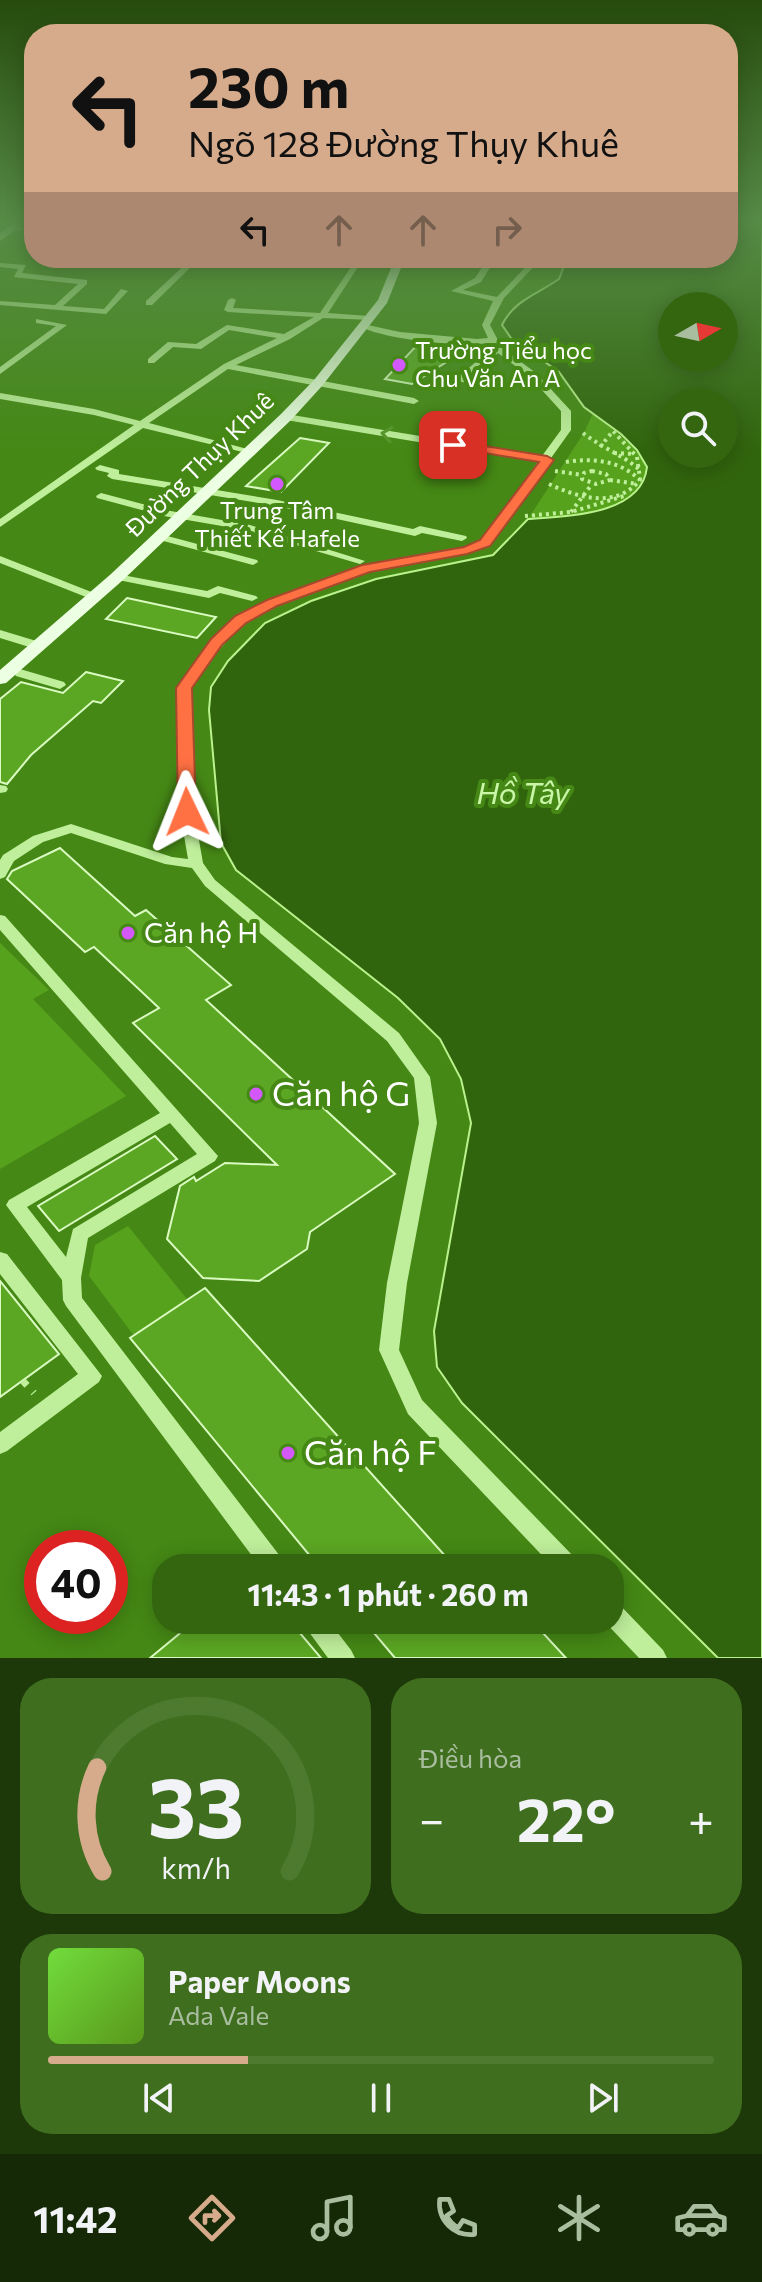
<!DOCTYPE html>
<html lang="vi">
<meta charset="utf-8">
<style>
:root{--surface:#346610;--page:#3f6e1e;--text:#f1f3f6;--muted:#a9bd9f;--line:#4e7a30;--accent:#d6ab8b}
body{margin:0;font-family:Commissioner,sans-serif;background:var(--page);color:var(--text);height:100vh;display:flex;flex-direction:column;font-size:30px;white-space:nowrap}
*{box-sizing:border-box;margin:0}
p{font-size:26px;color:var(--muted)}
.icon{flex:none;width:44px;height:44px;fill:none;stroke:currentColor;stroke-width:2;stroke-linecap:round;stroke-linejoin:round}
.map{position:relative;height:1658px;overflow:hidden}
.sheet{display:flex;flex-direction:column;gap:20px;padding:20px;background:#1d3809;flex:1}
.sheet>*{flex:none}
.guide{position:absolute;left:24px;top:24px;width:714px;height:244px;border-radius:32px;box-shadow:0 4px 20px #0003;background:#d6ab8b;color:#111;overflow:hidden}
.needle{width:52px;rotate:81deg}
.controls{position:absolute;left:658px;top:292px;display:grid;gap:16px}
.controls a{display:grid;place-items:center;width:80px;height:80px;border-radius:50%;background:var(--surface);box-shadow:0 4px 20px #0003;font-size:40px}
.speed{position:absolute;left:24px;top:1530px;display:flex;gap:16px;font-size:40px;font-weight:700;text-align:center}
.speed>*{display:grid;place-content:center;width:104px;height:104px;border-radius:50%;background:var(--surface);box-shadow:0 4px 20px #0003;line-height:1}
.speed .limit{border:12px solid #d22;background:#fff;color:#111}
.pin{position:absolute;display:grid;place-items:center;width:68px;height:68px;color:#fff;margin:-34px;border-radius:16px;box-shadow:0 4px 12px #0006}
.me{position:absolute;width:88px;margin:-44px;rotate:358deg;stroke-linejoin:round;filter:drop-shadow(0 0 6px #0008)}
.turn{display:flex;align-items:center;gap:28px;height:168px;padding:0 32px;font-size:36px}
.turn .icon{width:104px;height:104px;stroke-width:2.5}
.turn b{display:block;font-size:56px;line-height:68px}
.lanes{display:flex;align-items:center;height:76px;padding:0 32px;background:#0003;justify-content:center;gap:40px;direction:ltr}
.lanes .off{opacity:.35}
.big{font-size:60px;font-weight:700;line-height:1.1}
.sheet .tile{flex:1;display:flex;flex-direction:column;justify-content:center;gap:12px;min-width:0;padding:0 28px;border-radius:32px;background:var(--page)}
.sheet .dial{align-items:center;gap:0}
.dial svg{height:208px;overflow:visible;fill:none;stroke:var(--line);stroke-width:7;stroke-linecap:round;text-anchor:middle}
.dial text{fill:var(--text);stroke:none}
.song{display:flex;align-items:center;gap:24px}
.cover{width:96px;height:96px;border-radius:12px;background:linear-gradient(135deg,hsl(100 70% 55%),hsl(90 70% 35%))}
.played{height:8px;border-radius:4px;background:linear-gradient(90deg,var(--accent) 30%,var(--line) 30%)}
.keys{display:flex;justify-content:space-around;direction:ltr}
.heat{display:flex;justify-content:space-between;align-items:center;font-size:44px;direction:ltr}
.sheet .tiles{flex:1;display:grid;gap:20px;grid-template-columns:1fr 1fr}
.tile:last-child{grid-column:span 2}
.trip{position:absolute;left:152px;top:1554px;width:472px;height:80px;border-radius:32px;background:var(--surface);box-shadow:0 4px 20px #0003;font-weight:700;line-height:80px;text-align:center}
.menu{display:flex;height:128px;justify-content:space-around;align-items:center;background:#152906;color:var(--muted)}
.menu .icon{width:56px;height:56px}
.menu .current{color:var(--accent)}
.menu b{font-size:36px;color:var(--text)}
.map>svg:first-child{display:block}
.green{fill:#56a21d}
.water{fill:#31650d;stroke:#baf28d;stroke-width:2;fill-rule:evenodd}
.building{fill:#5ba723;stroke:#dafbc1;stroke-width:2}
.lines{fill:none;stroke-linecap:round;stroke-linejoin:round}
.path-far1{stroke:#bfef9b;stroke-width:4;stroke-dasharray:3 4;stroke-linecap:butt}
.path{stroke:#bfef9b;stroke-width:7;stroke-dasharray:6 9;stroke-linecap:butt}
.minor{fill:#bfef9b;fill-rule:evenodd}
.major{fill:#edffe3;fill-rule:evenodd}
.oneway{stroke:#579729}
.route{fill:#ff7043;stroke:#a6492c;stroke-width:2}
.poi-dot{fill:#d359ff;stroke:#458815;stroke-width:3}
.labels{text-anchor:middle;stroke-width:8;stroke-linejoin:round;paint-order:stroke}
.far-poi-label{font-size:24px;fill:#fff;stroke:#458815;text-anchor:start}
.far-street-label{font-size:24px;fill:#fff;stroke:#458815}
.poi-label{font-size:28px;fill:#fff;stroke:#458815;text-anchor:start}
.water-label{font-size:30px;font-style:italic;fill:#c9f6a7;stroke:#458815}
.near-poi-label{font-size:34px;fill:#fff;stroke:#458815;text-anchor:start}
</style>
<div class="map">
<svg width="762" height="1658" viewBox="0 0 762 1658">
<rect width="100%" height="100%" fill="#458815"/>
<g class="green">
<path d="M593 413 637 450 647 467C641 516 565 516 528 519L585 431Z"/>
<polygon points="0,943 49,990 33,999 126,1096 0,1169"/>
<polygon points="128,1226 195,1309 141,1345 89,1276 95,1245"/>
</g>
<path class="water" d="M728 219H762V1658H718L462 1403 437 1367 434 1331 471 1123 461 1079 440 1039 398 998 236 870 221 843 209 710 211 687 228 661 265 623 311 601 376 579 493 555 528 519C565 516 642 516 647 467L637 450 621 434 584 407 559 372 511 338 502 325C514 300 538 294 559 279L567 258H728ZM672 306H724V358H672ZM672 402H724V454H672Z"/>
<g class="building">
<polygon points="418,344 462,352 412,384 385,379"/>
<polygon points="300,438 329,443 281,492 246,486"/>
<polygon points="127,598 216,617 197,638 106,619"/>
<polygon points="86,672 123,681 101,703 93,701 31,755 7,784 0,782 0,699 21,682 63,693"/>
<polygon points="60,848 135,916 146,910 231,985 206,1000 395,1174 310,1232 307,1249 259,1281 203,1278 167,1239 180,1186 194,1177 196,1181 225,1163 277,1165 133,1023 159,1008 94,947 85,952 7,879 12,871"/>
<polygon points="155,1136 177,1159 59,1231 38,1206"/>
<polygon points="0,1281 59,1354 0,1397"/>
<polygon points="205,1288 456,1568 320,1568 130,1338"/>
<polygon points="196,1620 289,1620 321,1658 150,1658"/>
<polygon points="363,1620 531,1620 566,1658 395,1658"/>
</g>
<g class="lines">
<g class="path-far1">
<path d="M583 433C602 448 625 456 641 471"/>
<polyline points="600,447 613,431 637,457 640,479"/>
<polyline points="614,453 635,454"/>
<polyline points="555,471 582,475"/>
<polygon points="592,471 606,474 610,480 596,484 582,479 584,473"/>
<polyline points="610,480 637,484"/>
<path d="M549 484C579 498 616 509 640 480 619 460 593 458 565 462"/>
<polyline points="571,512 592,484"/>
<polyline points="525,516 571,512 624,496"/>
</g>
<polyline class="path" points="23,1381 34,1393"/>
<g class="minor">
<polygon points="15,226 34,227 34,231 12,230"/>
<polygon points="192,258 365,258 363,260 401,261 401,265 398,265 360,264 328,313 369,316 373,318 372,320 323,318 290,339 236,365 414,398 419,401 414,404 228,369 149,423 255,451 255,455 143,428 0,527 0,519 134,425 94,415 0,399 0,393 94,409 140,421 224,364 277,338 229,330 201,349 173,347 154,363 148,363 148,359 168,342 196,344 227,325 284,334 314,317 228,312 224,310 228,300 232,298 236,300 233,308 320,313 353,264 198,260 152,305 146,305 146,301"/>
<path d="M488 258H496L481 282 463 290 497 297 534 258H542L504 298 490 325 502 348 536 373 571 411V430L551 458 550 462 547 463 489 545 467 553 369 571 276 605 244 622 201 670 190 688 194 812 203 863 215 880 399 1033 430 1077 437 1123 407 1283 399 1350 422 1400 577 1560 580 1568H554L408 1414 379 1350 387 1283 419 1123 414 1078 387 1041 205 886 192 868 165 864 71 833 43 842 14 861 5 877 0 879V860L3 855 33 836 71 824 172 857 188 859 180 812 178 688 192 665 236 618 268 601 363 566 464 547 481 541 538 462 286 420 281 417 286 414 542 456 561 430V411L530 377 498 353 465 379 487 384V388L454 380 493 348 491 343C460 347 385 340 359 326L363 324 400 332 477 339 488 338 482 325 493 301 451 291 475 278Z"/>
<polygon points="0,263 26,265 22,273 87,280 87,284 63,306 104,309 121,289 128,291 106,314 0,305 0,301 55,305 78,284 14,277 18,269 0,267"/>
<polygon points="36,319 67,325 0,374 0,367 56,326 36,323"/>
<polygon points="100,465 119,470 119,474 277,500 413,529 420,526 466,536 467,538 462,541 422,533 415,536 277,506 112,479 107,476 109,473 97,470 95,468"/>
<polygon points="101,493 165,510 250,525 365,561 360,564 245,530 164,516 97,498 96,496"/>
<polygon points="160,534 257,560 258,562 253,565 156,539 156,535"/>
<polygon points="0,556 99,595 101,597 99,599 91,599 0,563"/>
<polygon points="117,574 207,591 218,586 256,596 258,598 252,601 220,593 209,598 113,579 111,577"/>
<polygon points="0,630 43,643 45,646 39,650 0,638"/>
<polygon points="20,669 64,682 66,685 60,689 16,676 14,673"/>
<polygon points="0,785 6,786 8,789 6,792 0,793"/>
<path d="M0 915 5 916 218 1156 215 1161 88 1238 81 1278 82 1298 283 1560 286 1568H261L66 1306 63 1300 62 1280 6 1205 9 1200 160 1113 0 930ZM170 1123 197 1154 73 1229 66 1257 27 1207Z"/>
<polygon points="0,1252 7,1254 102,1376 99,1382 7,1451 0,1454 0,1432 78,1374 0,1274"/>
<polygon points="610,1600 618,1603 663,1650 667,1658 639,1658 603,1620 610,1620"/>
<polygon points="302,1620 328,1620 351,1650 355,1658 328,1658 306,1628"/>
</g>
<g class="major">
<polygon points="20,219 31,219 0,241 0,233"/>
<polygon points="395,258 405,258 387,303 322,386 291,420 123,580 6,683 0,684 0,670 111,574 281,414 314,380 378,300"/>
</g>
</g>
<defs><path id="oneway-chevron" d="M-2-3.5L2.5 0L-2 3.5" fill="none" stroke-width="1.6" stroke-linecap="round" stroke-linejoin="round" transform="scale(2)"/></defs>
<use class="oneway" href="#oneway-chevron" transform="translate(387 434) rotate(-171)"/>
<linearGradient id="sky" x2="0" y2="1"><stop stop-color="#264b0c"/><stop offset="0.49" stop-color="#568b46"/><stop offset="1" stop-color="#568b46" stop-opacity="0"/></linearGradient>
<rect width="762" height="451" fill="url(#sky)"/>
<polygon class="route" points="453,441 547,456 554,460 490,546 467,554 370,572 277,606 246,623 222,645 192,688 196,812 193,816 180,816 178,812 176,688 211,639 235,616 267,600 362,565 464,547 480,540 539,462 449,447 447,445"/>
<g class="poi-dot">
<circle cx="399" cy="365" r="8"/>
<circle cx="277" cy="484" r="8"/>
<circle cx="128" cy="933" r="8"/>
<circle cx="256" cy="1094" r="8"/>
<circle cx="288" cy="1453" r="8"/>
</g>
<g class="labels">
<g class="far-poi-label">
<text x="415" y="359">Trường Tiểu học<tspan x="415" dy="28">Chu Văn An A</tspan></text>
<text x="277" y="519" text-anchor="middle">Trung Tâm<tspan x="277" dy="28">Thiết Kế Hafele</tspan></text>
</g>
<g class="far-street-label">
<text transform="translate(200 465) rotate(-44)" y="8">Đường Thụy Khuê</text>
</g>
<g class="poi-label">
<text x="144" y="943">Căn hộ H</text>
</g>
<g class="water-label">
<text x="523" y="804">Hồ Tây</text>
</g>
<g class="near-poi-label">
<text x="272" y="1106">Căn hộ G</text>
<text x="304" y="1465">Căn hộ F</text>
</g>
</g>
</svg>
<div class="controls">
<a><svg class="needle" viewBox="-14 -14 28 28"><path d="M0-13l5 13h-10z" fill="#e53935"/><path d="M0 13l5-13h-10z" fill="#a9bd9f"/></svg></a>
<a><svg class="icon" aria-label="search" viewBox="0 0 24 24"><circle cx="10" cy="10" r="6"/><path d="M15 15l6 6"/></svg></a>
</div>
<div class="speed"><div class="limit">40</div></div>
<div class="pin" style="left:453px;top:445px;background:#d93025"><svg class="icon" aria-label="arrive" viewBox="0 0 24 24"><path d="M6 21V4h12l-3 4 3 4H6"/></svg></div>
<svg class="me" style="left:187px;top:812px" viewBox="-20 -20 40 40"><path d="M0-17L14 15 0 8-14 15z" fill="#ff7043" stroke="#fff" stroke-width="4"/></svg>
<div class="trip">11:43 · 1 phút · 260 m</div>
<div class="guide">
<div class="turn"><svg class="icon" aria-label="left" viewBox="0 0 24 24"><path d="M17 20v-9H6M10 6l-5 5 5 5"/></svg><div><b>230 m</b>Ngõ 128 Đường Thụy Khuê</div></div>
<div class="lanes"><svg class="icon" aria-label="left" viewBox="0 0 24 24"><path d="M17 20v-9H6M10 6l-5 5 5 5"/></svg><svg class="icon off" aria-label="ahead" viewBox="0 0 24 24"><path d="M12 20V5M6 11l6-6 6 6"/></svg><svg class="icon off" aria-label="ahead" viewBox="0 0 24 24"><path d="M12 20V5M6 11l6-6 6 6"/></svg><svg class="icon off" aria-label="right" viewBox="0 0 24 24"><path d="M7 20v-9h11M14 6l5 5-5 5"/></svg></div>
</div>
</div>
<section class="sheet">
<div class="tiles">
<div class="tile dial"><svg viewBox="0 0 100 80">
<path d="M14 69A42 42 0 1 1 86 69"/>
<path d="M14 69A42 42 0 0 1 12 29" stroke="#d6ab8b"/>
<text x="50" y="56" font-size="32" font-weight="700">33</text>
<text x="50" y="72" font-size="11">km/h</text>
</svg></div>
<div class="tile"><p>Điều hòa</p>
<div class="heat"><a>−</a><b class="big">22°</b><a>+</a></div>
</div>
<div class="tile">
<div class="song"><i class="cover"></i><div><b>Paper Moons</b><p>Ada Vale</p></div></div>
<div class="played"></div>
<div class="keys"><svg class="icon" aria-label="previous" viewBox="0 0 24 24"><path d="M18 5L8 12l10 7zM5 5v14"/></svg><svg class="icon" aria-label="pause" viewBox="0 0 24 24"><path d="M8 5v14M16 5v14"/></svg><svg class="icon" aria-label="next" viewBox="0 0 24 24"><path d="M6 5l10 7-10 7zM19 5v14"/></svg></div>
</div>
</div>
</section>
<nav class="menu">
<b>11:42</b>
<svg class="icon current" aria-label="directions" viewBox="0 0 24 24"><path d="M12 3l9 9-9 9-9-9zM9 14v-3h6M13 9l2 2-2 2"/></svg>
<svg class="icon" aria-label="music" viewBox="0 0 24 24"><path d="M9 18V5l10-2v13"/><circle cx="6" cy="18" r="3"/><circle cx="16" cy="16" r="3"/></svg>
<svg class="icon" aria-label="phone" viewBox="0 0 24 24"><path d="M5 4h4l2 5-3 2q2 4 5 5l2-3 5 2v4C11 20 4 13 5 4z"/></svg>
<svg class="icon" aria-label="climate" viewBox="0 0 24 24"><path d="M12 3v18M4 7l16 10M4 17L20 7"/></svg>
<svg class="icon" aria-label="car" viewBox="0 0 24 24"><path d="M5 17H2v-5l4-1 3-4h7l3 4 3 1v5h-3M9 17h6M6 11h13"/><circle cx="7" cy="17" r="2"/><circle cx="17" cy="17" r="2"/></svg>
</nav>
